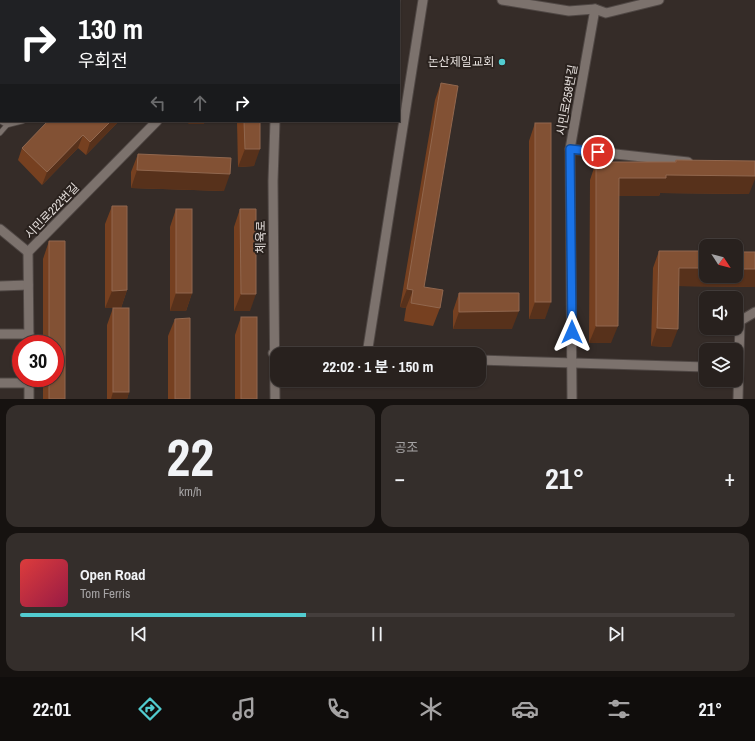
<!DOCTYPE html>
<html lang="ko">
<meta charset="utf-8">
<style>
:root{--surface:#28211e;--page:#342e2b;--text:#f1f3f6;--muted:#a5a3a4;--line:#443e3c;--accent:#52ccd0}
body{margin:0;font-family:"Archivo Narrow","Noto Sans KR",sans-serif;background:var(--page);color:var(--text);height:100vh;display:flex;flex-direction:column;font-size:15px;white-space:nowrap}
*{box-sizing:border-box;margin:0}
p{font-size:13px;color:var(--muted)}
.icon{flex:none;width:22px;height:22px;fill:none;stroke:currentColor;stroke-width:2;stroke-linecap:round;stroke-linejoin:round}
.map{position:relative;height:399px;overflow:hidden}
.details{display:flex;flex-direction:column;gap:6px;padding:6px;background:#161210;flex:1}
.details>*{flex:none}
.guide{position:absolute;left:0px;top:0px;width:400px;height:122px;box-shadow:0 1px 3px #0004,0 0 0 1px var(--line);background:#202124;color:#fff;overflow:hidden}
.needle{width:26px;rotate:126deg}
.fabs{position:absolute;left:699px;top:239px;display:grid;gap:8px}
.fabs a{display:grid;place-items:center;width:44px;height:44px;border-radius:8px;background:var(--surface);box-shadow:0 1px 3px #0004,0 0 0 1px var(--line);font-size:20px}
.speed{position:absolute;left:12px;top:335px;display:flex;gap:8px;font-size:20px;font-weight:700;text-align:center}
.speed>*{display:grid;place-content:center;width:52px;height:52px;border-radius:50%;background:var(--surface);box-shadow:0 1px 3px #0004,0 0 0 1px var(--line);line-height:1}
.speed .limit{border:6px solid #d22;background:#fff;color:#111}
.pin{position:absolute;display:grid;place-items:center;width:34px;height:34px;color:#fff;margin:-17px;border:2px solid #fff;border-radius:50%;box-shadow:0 1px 4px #0007}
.me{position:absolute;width:44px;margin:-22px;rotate:0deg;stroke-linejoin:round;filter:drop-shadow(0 0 3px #0008)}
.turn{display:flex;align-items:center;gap:14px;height:84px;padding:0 12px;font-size:18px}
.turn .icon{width:52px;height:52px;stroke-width:2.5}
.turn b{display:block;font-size:28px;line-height:34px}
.lanes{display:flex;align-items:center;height:38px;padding:0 12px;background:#0003;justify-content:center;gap:20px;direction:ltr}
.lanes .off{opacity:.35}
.big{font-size:30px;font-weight:700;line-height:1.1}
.details .tile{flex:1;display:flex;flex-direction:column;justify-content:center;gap:6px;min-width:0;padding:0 14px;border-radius:12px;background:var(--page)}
.details .dial{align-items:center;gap:0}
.dial b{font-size:52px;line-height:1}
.song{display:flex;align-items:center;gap:12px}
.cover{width:48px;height:48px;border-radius:6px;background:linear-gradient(135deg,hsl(0 70% 55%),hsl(340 70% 35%))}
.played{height:4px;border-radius:2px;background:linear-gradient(90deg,var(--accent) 40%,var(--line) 40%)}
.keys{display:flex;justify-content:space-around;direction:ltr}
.heat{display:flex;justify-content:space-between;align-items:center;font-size:22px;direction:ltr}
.details .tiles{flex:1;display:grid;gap:6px;grid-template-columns:1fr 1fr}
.tile:last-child{grid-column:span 2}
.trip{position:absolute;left:270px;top:347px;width:216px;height:40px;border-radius:12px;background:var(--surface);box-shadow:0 1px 3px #0004,0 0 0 1px var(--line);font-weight:700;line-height:40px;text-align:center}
.menu{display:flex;height:64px;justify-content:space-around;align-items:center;background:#100d0c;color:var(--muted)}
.menu .icon{width:28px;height:28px}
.menu .active{color:var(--accent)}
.menu b{font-size:18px;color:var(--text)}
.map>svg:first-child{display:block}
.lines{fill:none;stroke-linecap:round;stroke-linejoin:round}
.service-casing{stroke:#504845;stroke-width:6}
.minor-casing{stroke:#504845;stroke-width:11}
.service{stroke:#7c726d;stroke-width:4.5}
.minor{stroke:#7c726d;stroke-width:9}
.wall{fill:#764020}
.shaded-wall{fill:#57311b}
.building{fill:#825134;stroke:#91674e}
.route-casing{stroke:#114b97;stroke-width:10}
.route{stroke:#1a73e8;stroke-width:7}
.poi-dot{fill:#52ccd0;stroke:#2a221e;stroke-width:1.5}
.labels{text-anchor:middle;stroke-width:4;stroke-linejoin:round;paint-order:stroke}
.poi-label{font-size:12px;fill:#e3ddda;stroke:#2a221e;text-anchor:end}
.street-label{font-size:12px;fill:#e3ddda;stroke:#2a221e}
</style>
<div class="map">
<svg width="755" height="399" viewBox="0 0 755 399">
<rect width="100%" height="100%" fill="#352c28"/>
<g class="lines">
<g class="service-casing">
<g id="service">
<polyline points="0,31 1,33"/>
<polyline points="0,58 1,57"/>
<polyline points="0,121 7,125 23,121"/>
<polyline points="0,133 7,125"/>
</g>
</g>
<g class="minor-casing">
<g id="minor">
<polyline points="109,0 110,1"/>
<polyline points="502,0 569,11 595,9 606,13 659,0"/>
<polyline points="277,1 277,0"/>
<polyline points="570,149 688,162"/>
<polyline points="0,229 28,252"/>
<polyline points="0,286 28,285"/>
<polyline points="0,334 29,334"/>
<polyline points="29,344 28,252 157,121"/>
<polyline points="273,353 290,354"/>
<polyline points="367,354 423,0"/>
<polyline points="479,360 706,367"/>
<polyline points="29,378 29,399"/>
<polyline points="0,383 29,383"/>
<polyline points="275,399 273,181 275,121"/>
<polyline points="572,399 570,149 595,9"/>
<polyline points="738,399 740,321 755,312"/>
</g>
</g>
<use href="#service" class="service"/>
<use href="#minor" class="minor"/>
</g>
<g class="wall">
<rect x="235" y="0" width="23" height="1"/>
<polygon points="441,83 424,287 440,308 433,326 404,321 406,308 400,307 435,100"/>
<polygon points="119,121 86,155 78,148 42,185 18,160 22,148"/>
<polygon points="237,121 260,121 254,166 238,167"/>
<polygon points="535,123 545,319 529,319 529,141"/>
<polygon points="138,154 224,191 131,188 131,172"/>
<polygon points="676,160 749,194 660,193 659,196 618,196 611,343 589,343 590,180 596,162 675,162"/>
<polygon points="112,206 127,290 121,308 129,392 127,399 107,399 107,325 113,308 105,308 105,224"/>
<polygon points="176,209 192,293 186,311 170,311 170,227"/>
<polygon points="240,209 250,311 234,311 234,227"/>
<polygon points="49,241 65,399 43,399 43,378 55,378 55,344 43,344 43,259"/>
<polygon points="659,251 755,252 755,287 679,286 671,347 651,346 653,268"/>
<polygon points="459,293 512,329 453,329 453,311"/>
<polygon points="241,317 257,399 235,399 235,335"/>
<polygon points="175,319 190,399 168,399 168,336"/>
</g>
<g class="shaded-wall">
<polygon points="111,121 119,121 86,155 90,142"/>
<polygon points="190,121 205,121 204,124 188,124"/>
<polygon points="83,135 78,148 42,185 47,172"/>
<polygon points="245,149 260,149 254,166 238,167"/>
<polygon points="137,170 230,174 224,191 131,188"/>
<polygon points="666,175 755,176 755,179 749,194 660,193 659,196 612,196 619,178"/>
<polygon points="679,268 706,268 706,276 736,276 736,269 755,269 755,287 672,286"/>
<polygon points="407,289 413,290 406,308 400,307"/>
<polygon points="127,290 121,308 105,308 112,291"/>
<polygon points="176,293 192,293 186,311 170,311"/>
<polygon points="241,294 256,294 250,311 234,311"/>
<polygon points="535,302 551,302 545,319 529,319"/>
<polygon points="519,311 512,329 453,329 459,312"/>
<polygon points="596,326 618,326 611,343 589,343"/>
<polygon points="657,328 678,329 671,347 651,346"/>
<polygon points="113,392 129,392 127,399 111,399"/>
</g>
<g class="building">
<rect x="242" y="0" width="16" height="1"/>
<polygon points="441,83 458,86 424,287 443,290 440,308 411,303 413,290 407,289"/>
<polygon points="48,121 111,121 90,142 83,135 47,172 22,148"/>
<polygon points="244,121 260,121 260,149 245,149"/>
<rect x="535" y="123" width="16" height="179"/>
<polygon points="138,154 231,158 230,174 137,170"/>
<polygon points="676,160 755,161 755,176 666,175 666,178 619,178 618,326 596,326 596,162 676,162"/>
<polygon points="112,206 127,206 127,290 112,291"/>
<rect x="176" y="209" width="16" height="84"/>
<polygon points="240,209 256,209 256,294 241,294"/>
<polygon points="49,241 65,241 65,399 49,399 49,378 55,378 55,344 49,344"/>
<polygon points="659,251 706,251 706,268 679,268 678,329 657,328"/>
<rect x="736" y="252" width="19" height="17"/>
<polygon points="459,293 519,293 519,311 459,312"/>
<rect x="113" y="308" width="16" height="84"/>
<rect x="241" y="317" width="16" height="82"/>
<polygon points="190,318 190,399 175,399 175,319"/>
</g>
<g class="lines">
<g class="route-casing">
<polyline id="route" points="572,332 570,149 598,152"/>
</g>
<use href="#route" class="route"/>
</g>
<circle class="poi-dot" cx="502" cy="62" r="4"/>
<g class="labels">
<g class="poi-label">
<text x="494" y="66">논산제일교회</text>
</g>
<g class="street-label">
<text transform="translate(567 100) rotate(-80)" y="4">시민로258번길</text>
<text transform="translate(52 211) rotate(-46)" y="4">시민로222번길</text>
<text transform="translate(261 237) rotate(-90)" y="4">체육로</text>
</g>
</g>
</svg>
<div class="fabs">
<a><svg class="needle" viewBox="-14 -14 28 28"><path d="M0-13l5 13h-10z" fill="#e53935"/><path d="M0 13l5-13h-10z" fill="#a5a3a4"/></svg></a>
<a><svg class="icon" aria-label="sound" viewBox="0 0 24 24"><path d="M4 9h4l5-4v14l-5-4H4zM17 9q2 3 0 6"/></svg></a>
<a><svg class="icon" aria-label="layers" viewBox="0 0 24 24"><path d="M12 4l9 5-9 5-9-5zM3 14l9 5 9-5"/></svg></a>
</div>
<div class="speed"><div class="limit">30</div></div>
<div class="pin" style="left:598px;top:152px;background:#d93025"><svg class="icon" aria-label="arrive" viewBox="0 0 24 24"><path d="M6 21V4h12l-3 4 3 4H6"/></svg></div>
<svg class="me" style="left:572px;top:332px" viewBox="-20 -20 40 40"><path d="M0-17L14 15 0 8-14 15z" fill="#1a73e8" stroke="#fff" stroke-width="4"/></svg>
<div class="trip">22:02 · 1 분 · 150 m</div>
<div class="guide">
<div class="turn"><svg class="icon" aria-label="right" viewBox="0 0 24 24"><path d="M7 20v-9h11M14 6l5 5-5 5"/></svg><div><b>130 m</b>우회전</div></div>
<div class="lanes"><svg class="icon off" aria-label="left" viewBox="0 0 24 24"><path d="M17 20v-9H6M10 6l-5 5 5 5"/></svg><svg class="icon off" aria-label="ahead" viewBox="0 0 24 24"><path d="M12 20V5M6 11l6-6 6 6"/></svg><svg class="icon" aria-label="right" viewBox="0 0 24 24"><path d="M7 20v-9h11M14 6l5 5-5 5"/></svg></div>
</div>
</div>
<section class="details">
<div class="tiles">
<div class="tile dial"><b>22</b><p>km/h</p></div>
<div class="tile"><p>공조</p>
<div class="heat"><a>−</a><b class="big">21°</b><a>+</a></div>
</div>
<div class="tile">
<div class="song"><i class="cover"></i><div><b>Open Road</b><p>Tom Ferris</p></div></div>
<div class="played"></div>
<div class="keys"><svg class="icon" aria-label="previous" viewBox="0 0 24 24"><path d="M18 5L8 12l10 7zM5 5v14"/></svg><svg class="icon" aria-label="pause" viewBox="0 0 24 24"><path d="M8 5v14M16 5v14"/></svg><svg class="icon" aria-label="next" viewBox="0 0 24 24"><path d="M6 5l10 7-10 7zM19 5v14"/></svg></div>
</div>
</div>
</section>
<nav class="menu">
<b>22:01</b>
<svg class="icon active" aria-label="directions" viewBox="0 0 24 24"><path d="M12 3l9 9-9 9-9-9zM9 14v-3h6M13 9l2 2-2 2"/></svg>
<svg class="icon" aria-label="music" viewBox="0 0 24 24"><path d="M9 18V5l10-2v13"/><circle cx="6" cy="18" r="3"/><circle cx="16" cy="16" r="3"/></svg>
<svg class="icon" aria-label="phone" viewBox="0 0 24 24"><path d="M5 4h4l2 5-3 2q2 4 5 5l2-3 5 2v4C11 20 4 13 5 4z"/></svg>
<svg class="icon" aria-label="climate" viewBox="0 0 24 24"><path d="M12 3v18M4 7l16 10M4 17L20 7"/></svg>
<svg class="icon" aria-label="car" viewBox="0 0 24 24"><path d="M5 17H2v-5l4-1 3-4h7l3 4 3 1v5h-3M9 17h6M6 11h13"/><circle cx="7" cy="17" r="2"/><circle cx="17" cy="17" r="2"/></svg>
<svg class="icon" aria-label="filters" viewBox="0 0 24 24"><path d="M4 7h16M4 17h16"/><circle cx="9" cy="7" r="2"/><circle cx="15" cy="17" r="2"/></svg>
<b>21°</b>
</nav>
